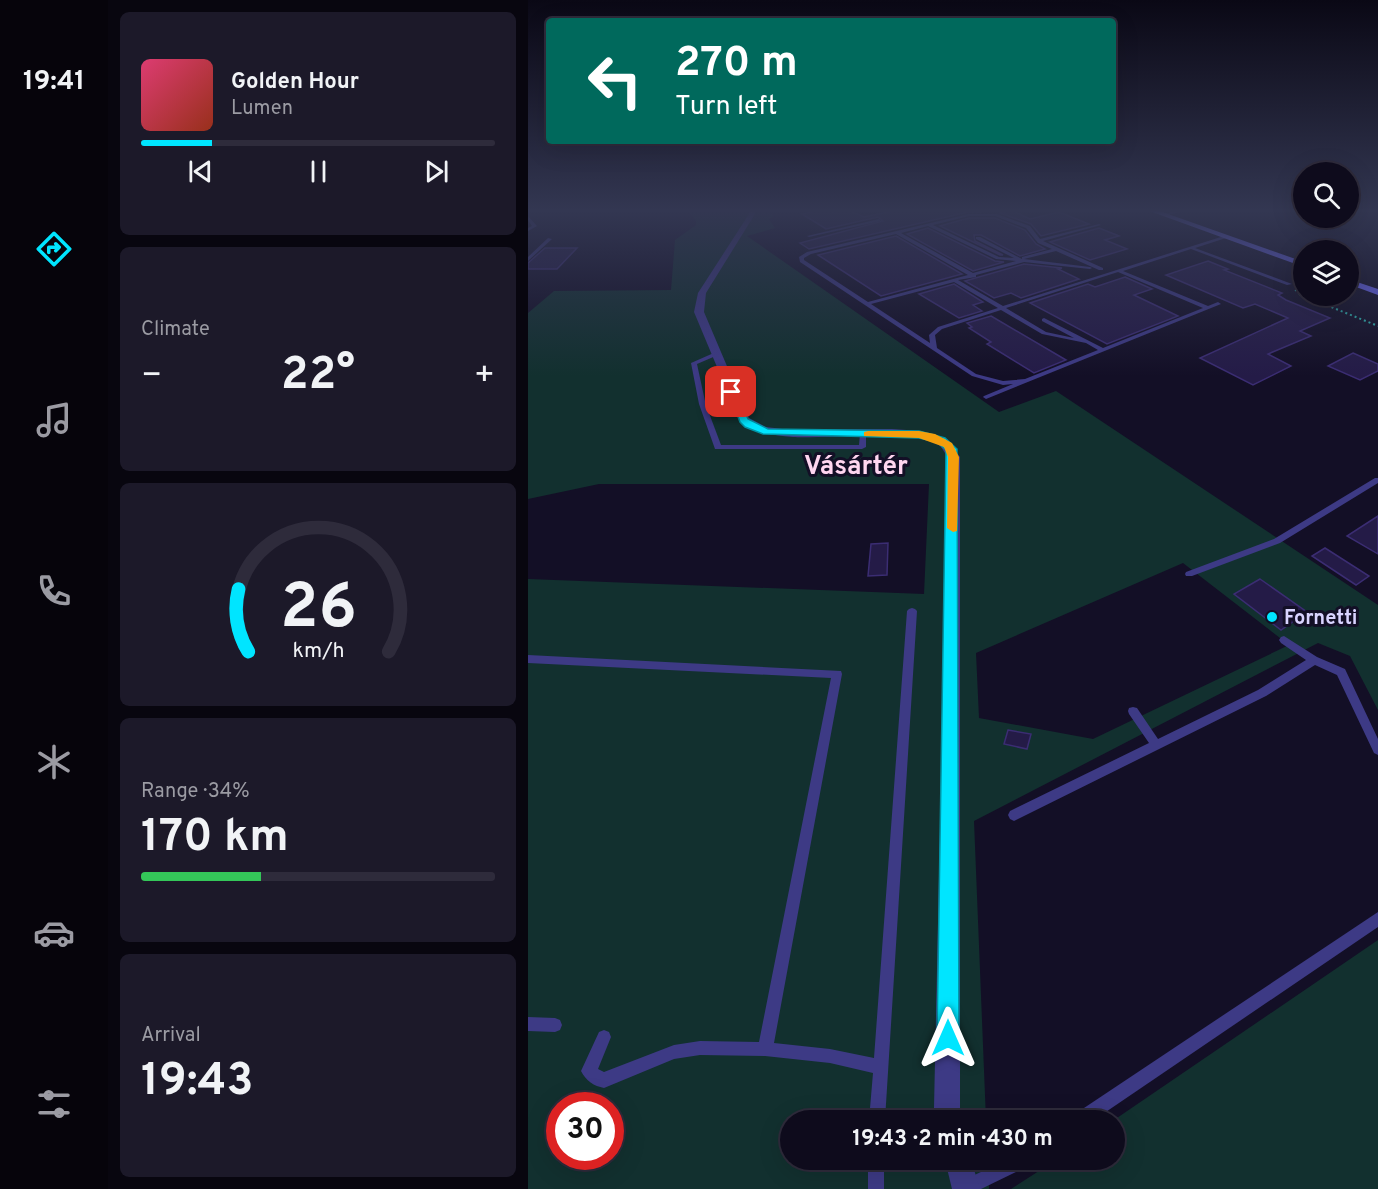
<!DOCTYPE html>
<meta charset="utf-8">
<style>
:root{--surface:#0e0b1c;--page:#1c1929;--text:#f1f3f6;--muted:#9b9ba3;--line:#2e2b3b;--accent:#00e5ff}
body{margin:0;font-family:Overpass,sans-serif;background:var(--page);color:var(--text);height:100vh;display:flex;flex-direction:column;font-size:22px;white-space:nowrap}
*{box-sizing:border-box;margin:0}
p{font-size:20px;color:var(--muted)}
.icon{flex:none;width:33px;height:33px;fill:none;stroke:currentColor;stroke-width:2;stroke-linecap:round;stroke-linejoin:round}
.map{position:relative;flex:1;overflow:hidden}
.panel{display:flex;flex-direction:column;gap:12px;padding:12px;background:#08060f;width:420px}
.panel>*{flex:none}
.guide{position:absolute;left:18px;top:18px;width:570px;height:126px;border-radius:6px;box-shadow:0 6px 24px #0002,0 0 0 2px var(--line);background:#00695c;color:#fff;overflow:hidden}
.tools{position:absolute;left:765px;top:162px;display:grid;gap:12px}
.tools a{display:grid;place-items:center;width:66px;height:66px;border-radius:50%;background:var(--surface);box-shadow:0 6px 24px #0002,0 0 0 2px var(--line);font-size:30px}
.speed{position:absolute;left:18px;top:1092px;display:flex;gap:12px;font-size:30px;font-weight:700;text-align:center}
.speed>*{display:grid;place-content:center;width:78px;height:78px;border-radius:50%;background:var(--surface);box-shadow:0 6px 24px #0002,0 0 0 2px var(--line);line-height:1}
.speed .limit{border:9px solid #d22;background:#fff;color:#111}
.pin{position:absolute;display:grid;place-items:center;width:51px;height:51px;color:#fff;margin:-26px;border-radius:12px;box-shadow:0 3px 9px #0006}
.me{position:absolute;width:66px;margin:-33px;rotate:0deg;stroke-linejoin:round;filter:drop-shadow(0 0 4px #0008)}
.turn{display:flex;align-items:center;gap:21px;height:126px;padding:0 30px;font-size:27px}
.turn .icon{width:78px;height:78px;stroke-width:2.5}
.turn b{display:block;font-size:42px;line-height:51px}
.big{font-size:45px;font-weight:700;line-height:1.1}
.panel .tile{flex:1;display:flex;flex-direction:column;justify-content:center;gap:9px;min-width:0;padding:0 21px;border-radius:9px;background:var(--page)}
.panel .dial{align-items:center;gap:0}
.dial svg{height:156px;overflow:visible;fill:none;stroke:var(--line);stroke-width:7;stroke-linecap:round;text-anchor:middle}
.dial text{fill:var(--text);stroke:none}
.song{display:flex;align-items:center;gap:18px}
.cover{width:72px;height:72px;border-radius:9px;background:linear-gradient(135deg,hsl(340 70% 55%),hsl(10 70% 35%))}
.played{height:6px;border-radius:3px;background:linear-gradient(90deg,var(--accent) 20%,var(--line) 20%)}
.keys{display:flex;justify-content:space-around;direction:ltr}
.heat{display:flex;justify-content:space-between;align-items:center;font-size:33px;direction:ltr}
.charge{height:9px;border-radius:4px;background:linear-gradient(90deg,#34c759 34%,var(--line) 0)}
.trip{position:absolute;left:252px;top:1110px;width:345px;height:60px;border-radius:30px;background:var(--surface);box-shadow:0 6px 24px #0002,0 0 0 2px var(--line);font-weight:700;line-height:60px;text-align:center}
main{display:flex;flex:1;min-height:0}
.menu{display:flex;flex-direction:column;width:108px;justify-content:space-around;align-items:center;background:#06040b;color:var(--muted)}
.menu .icon{width:42px;height:42px}
.menu .selected{color:var(--accent)}
.menu b{font-size:27px;color:var(--text)}
.map>svg:first-child{display:block}
.green{fill:#12302f;fill-rule:evenodd}
.building{fill:#241b47;stroke:#3b2d73;stroke-width:1.5}
.lines{fill:none;stroke-linecap:round;stroke-linejoin:round}
.path-far1{stroke:#2fb8b0;stroke-width:1.5;stroke-dasharray:1.5 2;stroke-linecap:butt}
.path{stroke:#2fb8b0;stroke-width:2;stroke-dasharray:2 3;stroke-linecap:butt}
.lane{fill:#3d3a85;fill-rule:evenodd}
.street{fill:#3d3a85;fill-rule:evenodd}
.secondary{fill:#6f6bff;fill-rule:evenodd}
.route{fill:#00e5ff;stroke:#0095a6;stroke-width:1.5}
.slow{fill:#f59e0b}
.poi-dot{fill:#00e5ff;stroke:#130f26;stroke-width:2}
.labels{text-anchor:middle;stroke-width:6;stroke-linejoin:round;paint-order:stroke}
.poi-label{font-size:20px;font-weight:bold;fill:#d9d4ff;stroke:#130f26;text-anchor:start}
.district-label{font-size:26px;font-weight:bold;fill:#ffd6f0;stroke:#130f26}
</style>
<main>
<nav class="menu">
<b>19:41</b>
<svg class="icon selected" aria-label="directions" viewBox="0 0 24 24"><path d="M12 3l9 9-9 9-9-9zM9 14v-3h6M13 9l2 2-2 2"/></svg>
<svg class="icon" aria-label="music" viewBox="0 0 24 24"><path d="M9 18V5l10-2v13"/><circle cx="6" cy="18" r="3"/><circle cx="16" cy="16" r="3"/></svg>
<svg class="icon" aria-label="phone" viewBox="0 0 24 24"><path d="M5 4h4l2 5-3 2q2 4 5 5l2-3 5 2v4C11 20 4 13 5 4z"/></svg>
<svg class="icon" aria-label="climate" viewBox="0 0 24 24"><path d="M12 3v18M4 7l16 10M4 17L20 7"/></svg>
<svg class="icon" aria-label="car" viewBox="0 0 24 24"><path d="M5 17H2v-5l4-1 3-4h7l3 4 3 1v5h-3M9 17h6M6 11h13"/><circle cx="7" cy="17" r="2"/><circle cx="17" cy="17" r="2"/></svg>
<svg class="icon" aria-label="filters" viewBox="0 0 24 24"><path d="M4 7h16M4 17h16"/><circle cx="9" cy="7" r="2"/><circle cx="15" cy="17" r="2"/></svg>
</nav>
<section class="panel">
<div class="tile">
<div class="song"><i class="cover"></i><div><b>Golden Hour</b><p>Lumen</p></div></div>
<div class="played"></div>
<div class="keys"><svg class="icon" aria-label="previous" viewBox="0 0 24 24"><path d="M18 5L8 12l10 7zM5 5v14"/></svg><svg class="icon" aria-label="pause" viewBox="0 0 24 24"><path d="M8 5v14M16 5v14"/></svg><svg class="icon" aria-label="next" viewBox="0 0 24 24"><path d="M6 5l10 7-10 7zM19 5v14"/></svg></div>
</div>
<div class="tile"><p>Climate</p>
<div class="heat"><a>−</a><b class="big">22°</b><a>+</a></div>
</div>
<div class="tile dial"><svg viewBox="0 0 100 80">
<path d="M14 69A42 42 0 1 1 86 69"/>
<path d="M14 69A42 42 0 0 1 9 37" stroke="#00e5ff"/>
<text x="50" y="56" font-size="32" font-weight="700">26</text>
<text x="50" y="72" font-size="11">km/h</text>
</svg></div>
<div class="tile"><p>Range · 34%</p><b class="big">170 km</b><div class="charge"></div></div>
<div class="tile"><p>Arrival</p><b class="big">19:43</b></div>
</section>
<div class="map">
<svg width="850" height="1189" viewBox="0 0 850 1189">
<rect width="100%" height="100%" fill="#130f26"/>
<g class="green">
<path d="M158 209H236L246 216 241 219 247 228 219 236 471 412 528 391 850 605V710L822 656 790 643 446 821 458 1120H262V1160H460L461 1189H0V579L396 594 401 484H71L0 499V313L26 291 143 290 147 240 168 225V221ZM655 563 761 645 565 739 451 718 448 653ZM32 1106H82V1156H32Z"/>
<polygon points="850,940 850,1189 483,1189 528,1160 586,1160 586,1120"/>
</g>
<g class="building">
<polygon points="297,209 304,212 318,209 336,217 374,209 453,209 453,212 440,212 281,249 272,243 355,221 350,217 298,229 274,214"/>
<polygon points="483,210 502,219 531,212 561,224 513,236 503,224 472,213"/>
<polygon points="441,218 467,218 497,230 508,244 517,249 492,256 453,235 446,235 447,241 475,255 472,255 412,226"/>
<polygon points="400,228 467,261 476,262 445,271 379,234"/>
<polygon points="571,228 591,236 577,240 599,249 562,260 522,242"/>
<polygon points="368,236 434,274 353,296 290,255"/>
<polygon points="17,248 49,248 29,269 0,269 0,263"/>
<polygon points="680,261 700,269 696,270 754,293 750,295 758,300 802,318 772,331 783,336 740,354 763,366 725,385 672,358 760,318 727,304 715,308 638,275"/>
<polygon points="496,264 534,268 530,269 551,279 493,298 483,293 466,298 437,281"/>
<polygon points="597,277 624,289 606,295 650,316 579,344 502,303 560,284 567,287"/>
<polygon points="426,284 455,302 445,305 454,311 431,318 391,294"/>
<polygon points="463,316 538,360 506,373 459,344 463,342 441,328 444,327 439,323"/>
<polygon points="825,353 850,364 850,371 832,380 800,366"/>
<polygon points="850,516 850,554 819,536"/>
<polygon points="360,543 359,575 340,576 343,544"/>
<polygon points="797,548 841,576 828,585 784,556"/>
<polygon points="732,579 779,612 753,630 706,594"/>
<polygon points="480,730 503,734 499,749 476,744"/>
</g>
<g class="lines">
<polyline class="path-far1" points="767,290 774,295"/>
<polyline class="path" points="771,294 850,326"/>
<g class="lane">
<polygon points="651,210 652,212 635,216 633,215"/>
<path d="M441 214H469L502 226 512 239 571 224 573 225 515 241 575 268V270H571L528 251 496 259 562 267 564 268 562 269 496 262 448 275V277L430 280 475 306 696 236 698 238 667 248 764 284 759 285 663 249 595 271 680 306 690 302 693 304 458 399 455 397 456 396 485 384 475 385 444 376 272 262 271 257 279 252ZM441 216H467L498 228 510 243 524 249 494 257V259L452 237H448V239L486 258 471 257 405 225ZM400 226 468 259 488 261 445 273 373 233ZM368 234 440 275 340 302 276 260V258L283 254ZM590 272 675 308 575 348 516 318 514 319V321L546 338 518 332 478 308ZM426 282 470 308 410 327 401 335 402 343 343 304ZM473 310 514 334 558 343 570 350 497 379 475 381 448 374 409 348 407 335 414 329Z"/>
<polygon points="0,216 9,226 0,231 0,228 4,226 0,220"/>
<polygon points="351,219 353,221 281,237 279,236"/>
<polygon points="20,238 24,239 0,261 0,257"/>
<polygon points="188,352 190,353 190,355 169,364 177,401 201,391 206,392 178,405 193,445 331,445 332,434 335,432 338,434 338,447 334,449 187,449 171,404 163,363"/>
<polygon points="847,478 850,478 850,483 752,543 664,576 658,576 657,574 658,572 746,539"/>
<path d="M384 608 387 609 389 611 357 1120H341L345 1073 302 1063 237 1056 172 1055 146 1059 76 1088C66 1086 58 1081 53 1071L71 1032 76 1030 81 1032 83 1037 70 1069 76 1072 146 1045 172 1041 231 1042 303 678 0 663V655L313 671 314 674 246 1043 302 1049 346 1058 379 611 381 609Z"/>
<polygon points="756,636 789,657 817,669 850,739 850,755 846,753 809,675 787,665 738,696 490,819 486,821 482,819 480,815 482,811 621,743 601,714 600,711 601,708 605,707 609,708 630,739 730,690 778,660 753,643 751,640 753,637"/>
<polygon points="850,912 850,927 566,1120 545,1120 547,1114"/>
<polygon points="0,1017 27,1018 32,1020 34,1025 32,1030 27,1032 0,1031"/>
<rect x="340" y="1160" width="16" height="29"/>
<polygon points="478,1160 502,1160 500,1166 453,1189 433,1189 432,1187 434,1181"/>
</g>
<g class="street">
<path d="M220 209H227V214L178 293 176 312 221 418 238 427 263 430 364 429 393 431 419 440 432 457V1108L435 1120H409L406 1108 420 457C417 454 415 449 412 446 392 428 295 439 265 437 245 436 229 431 212 422L166 312 170 293 221 214Z"/>
<polygon points="556,209 582,209 579,211"/>
<polygon points="417,1160 443,1160 452,1189 424,1189"/>
</g>
<g class="secondary">
<polygon points="616,209 626,209 776,262 776,267"/>
<polygon points="820,279 850,289 850,295 820,284"/>
</g>
</g>
<linearGradient id="sky" x2="0" y2="1"><stop stop-color="#0a0815"/><stop offset="0.56" stop-color="#333752"/><stop offset="1" stop-color="#333752" stop-opacity="0"/></linearGradient>
<rect width="850" height="376" fill="url(#sky)"/>
<polygon class="route" points="200,390 207,390 220,419 240,429 391,431 417,438 429,449 431,1038 428,1046 420,1049 412,1046 409,1038 418,450 409,442 391,438 235,434 217,427 212,422"/>
<polygon class="slow" points="340,431 391,431 407,434 424,443 431,457 429,531 425,532 419,528 420,457 416,447 391,438 336,436 336,432"/>
<circle class="poi-dot" cx="744" cy="617" r="6"/>
<g class="labels">
<g class="poi-label">
<text x="756" y="624">Fornetti</text>
</g>
<g class="district-label">
<text x="328" y="474">Vásártér</text>
</g>
</g>
</svg>
<div class="tools">
<a><svg class="icon" aria-label="search" viewBox="0 0 24 24"><circle cx="10" cy="10" r="6"/><path d="M15 15l6 6"/></svg></a>
<a><svg class="icon" aria-label="layers" viewBox="0 0 24 24"><path d="M12 4l9 5-9 5-9-5zM3 14l9 5 9-5"/></svg></a>
</div>
<div class="speed"><div class="limit">30</div></div>
<div class="pin" style="left:203px;top:392px;background:#d93025"><svg class="icon" aria-label="arrive" viewBox="0 0 24 24"><path d="M6 21V4h12l-3 4 3 4H6"/></svg></div>
<svg class="me" style="left:420px;top:1038px" viewBox="-20 -20 40 40"><path d="M0-17L14 15 0 8-14 15z" fill="#00e5ff" stroke="#fff" stroke-width="4"/></svg>
<div class="trip">19:43 · 2 min · 430 m</div>
<div class="guide">
<div class="turn"><svg class="icon" aria-label="left" viewBox="0 0 24 24"><path d="M17 20v-9H6M10 6l-5 5 5 5"/></svg><div><b>270 m</b>Turn left</div></div>
</div>
</div>
</main>
